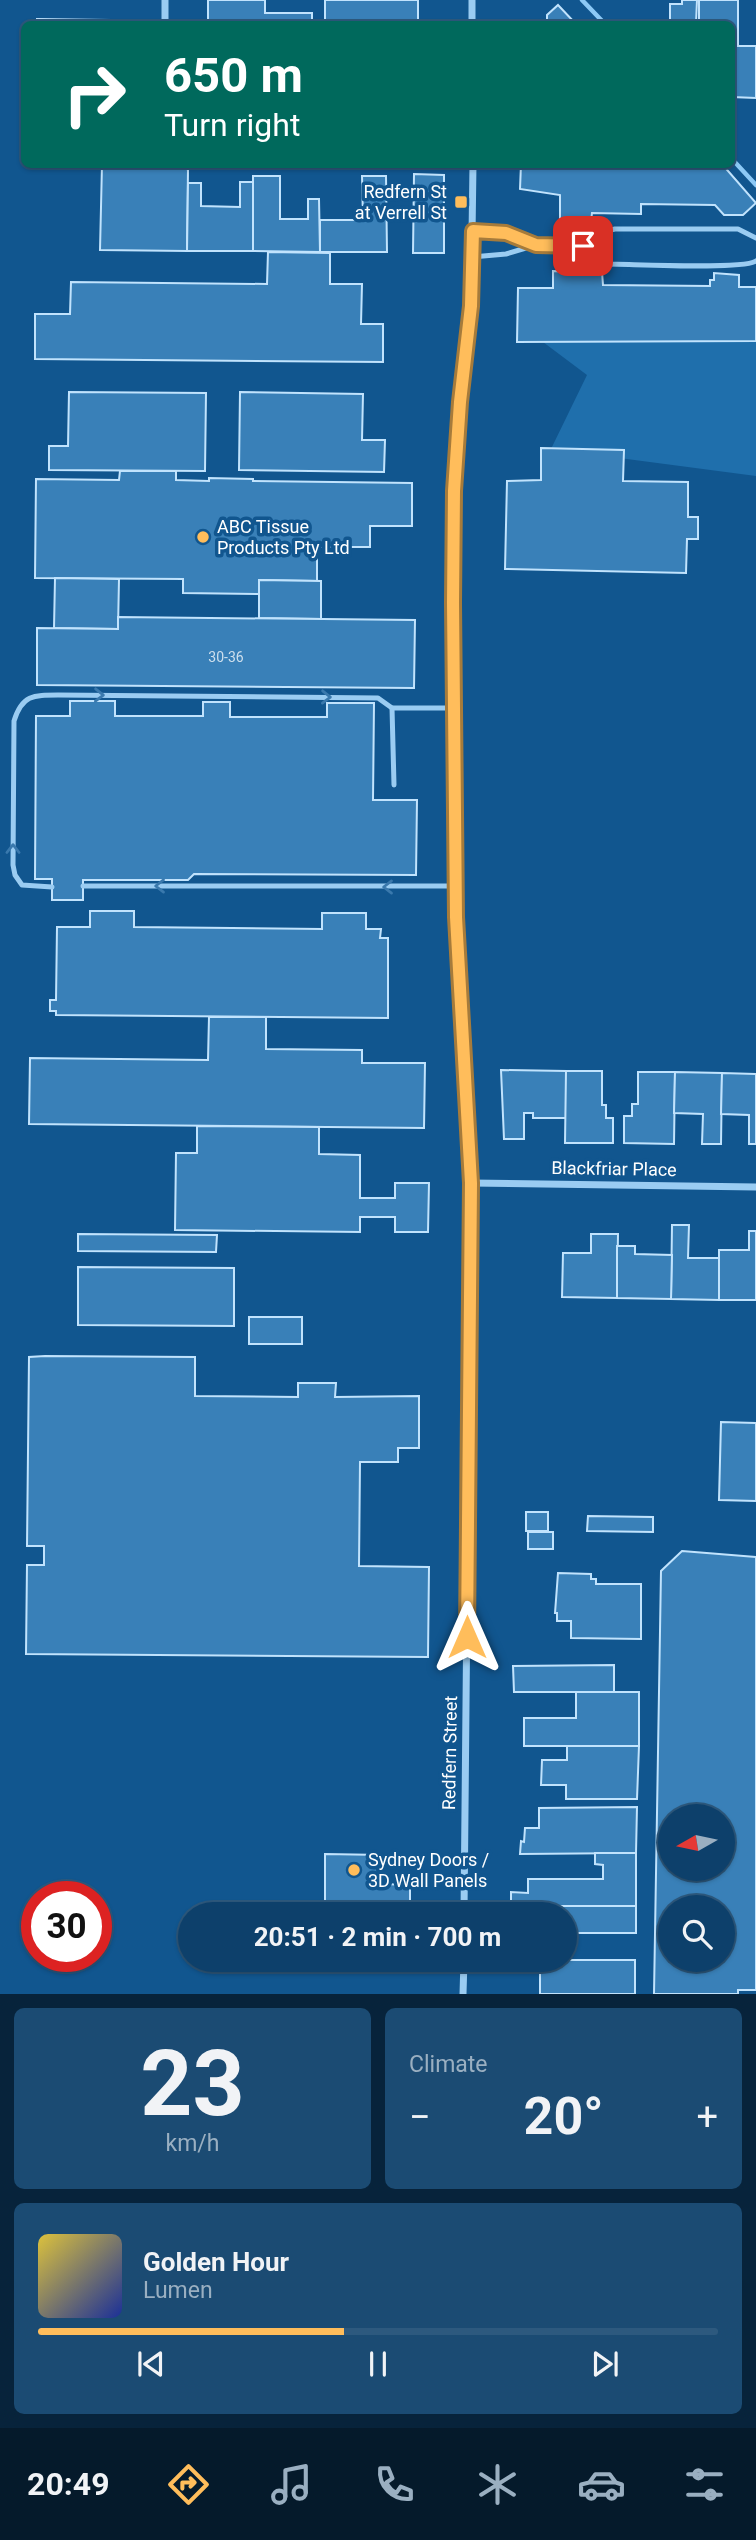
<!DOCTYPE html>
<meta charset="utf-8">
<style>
:root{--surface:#0d406b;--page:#1b4b73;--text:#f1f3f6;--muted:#9aafc1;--line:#2d597e;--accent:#ffbd5b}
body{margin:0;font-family:Roboto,sans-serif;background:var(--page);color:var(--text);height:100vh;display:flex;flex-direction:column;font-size:26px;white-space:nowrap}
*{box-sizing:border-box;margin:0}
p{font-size:23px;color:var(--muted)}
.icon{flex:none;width:38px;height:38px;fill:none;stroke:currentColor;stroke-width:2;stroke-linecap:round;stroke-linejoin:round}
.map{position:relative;height:1994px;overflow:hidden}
.details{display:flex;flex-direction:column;gap:14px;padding:14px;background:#07233b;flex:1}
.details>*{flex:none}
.hud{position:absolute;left:21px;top:21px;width:714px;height:147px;border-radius:10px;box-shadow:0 2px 5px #0004,0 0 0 2px var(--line);background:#00695c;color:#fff;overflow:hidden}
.needle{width:46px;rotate:261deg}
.buttons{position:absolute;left:658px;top:1804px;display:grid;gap:14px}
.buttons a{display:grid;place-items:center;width:77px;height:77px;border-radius:50%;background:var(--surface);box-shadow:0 2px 5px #0004,0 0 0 2px var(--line);font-size:35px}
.speed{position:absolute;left:21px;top:1881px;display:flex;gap:14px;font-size:35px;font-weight:700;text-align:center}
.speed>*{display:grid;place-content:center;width:91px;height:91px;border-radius:50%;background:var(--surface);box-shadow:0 2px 5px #0004,0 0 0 2px var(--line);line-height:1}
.speed .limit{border:10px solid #d22;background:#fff;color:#111}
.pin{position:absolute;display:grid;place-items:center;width:60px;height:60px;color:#fff;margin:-30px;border-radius:14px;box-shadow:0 4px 10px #0006}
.me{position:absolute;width:77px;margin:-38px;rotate:0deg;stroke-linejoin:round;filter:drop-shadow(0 0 5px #0008)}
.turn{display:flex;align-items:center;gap:24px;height:147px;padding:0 28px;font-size:32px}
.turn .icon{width:91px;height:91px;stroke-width:2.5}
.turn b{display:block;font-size:49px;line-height:60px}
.big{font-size:52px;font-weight:700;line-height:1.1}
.details .card{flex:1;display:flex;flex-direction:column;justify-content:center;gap:10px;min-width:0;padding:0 24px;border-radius:10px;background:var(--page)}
.details .dial{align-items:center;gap:0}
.dial b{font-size:91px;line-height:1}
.song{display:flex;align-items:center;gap:21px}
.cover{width:84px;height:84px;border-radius:10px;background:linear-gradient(135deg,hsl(50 70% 55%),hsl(230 70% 35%))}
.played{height:7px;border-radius:4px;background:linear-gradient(90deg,var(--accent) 45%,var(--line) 45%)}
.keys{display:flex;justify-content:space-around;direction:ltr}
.heat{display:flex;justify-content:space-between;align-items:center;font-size:38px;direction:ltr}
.details .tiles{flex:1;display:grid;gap:14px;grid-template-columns:1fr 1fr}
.card:last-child{grid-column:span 2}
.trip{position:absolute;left:178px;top:1902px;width:399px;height:70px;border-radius:35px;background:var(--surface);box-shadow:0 2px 5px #0004,0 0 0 2px var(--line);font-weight:700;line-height:70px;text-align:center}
.dock{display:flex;height:112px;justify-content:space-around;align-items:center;background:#051a2b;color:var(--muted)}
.dock .icon{width:49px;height:49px}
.dock .current{color:var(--accent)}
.dock b{font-size:32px;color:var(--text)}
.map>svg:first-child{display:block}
.green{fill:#1f6fac}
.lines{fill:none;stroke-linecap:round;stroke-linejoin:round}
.stream{stroke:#8cc9f6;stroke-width:4.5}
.building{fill:#3980b8;stroke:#c1e3fd;stroke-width:2;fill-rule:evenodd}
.lane{stroke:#9accf2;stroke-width:5}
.street{stroke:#9accf2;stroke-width:7}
.oneway{stroke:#3a79ad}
.route-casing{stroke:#a67b3b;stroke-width:18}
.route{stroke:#ffbd5b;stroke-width:12}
.poi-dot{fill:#ffbd5b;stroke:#11568f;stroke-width:2.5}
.labels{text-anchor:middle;stroke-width:7;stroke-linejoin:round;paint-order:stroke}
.number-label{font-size:14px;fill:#cedfed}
.poi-label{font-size:18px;fill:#fff;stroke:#11568f;text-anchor:start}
.street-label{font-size:18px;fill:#fff;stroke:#11568f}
</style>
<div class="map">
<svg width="756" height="1994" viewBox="0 0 756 1994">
<rect width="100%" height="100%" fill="#11568f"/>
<polygon class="green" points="756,337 756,476 551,449 587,375 543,342"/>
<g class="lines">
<g class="stream">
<polyline points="582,0 605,24"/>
<polyline points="732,159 756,185"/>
</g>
</g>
<g class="building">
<polygon points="208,0 265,0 265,13 312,13 312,24 208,24"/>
<rect x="325" y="0" width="93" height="22"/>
<polygon points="682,0 697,0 696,24 670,24 670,4 682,4"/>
<polygon points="699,0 738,0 738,46 732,46 732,24 699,24"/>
<polygon points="558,5 576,24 547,24 547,15"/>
<polygon points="37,19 110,20 110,24 37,24"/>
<polygon points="732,46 756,46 756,98 732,97"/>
<polygon points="102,164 181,164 188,170 187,251 100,250"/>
<polygon points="521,164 722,164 756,203 743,215 724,215 715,205 641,204 641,214 592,213 591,222 584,222 584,230 567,230 567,222 560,222 560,195 520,189"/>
<polygon points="414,174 444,175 444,253 413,253"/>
<polygon points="253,176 280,176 280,219 308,219 308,199 319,199 320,252 253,251"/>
<polygon points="362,176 386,176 387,252 320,252 320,220 363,220"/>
<polygon points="240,182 253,182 253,251 187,251 188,183 201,183 201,206 240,207"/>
<polygon points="268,252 330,253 330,284 362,284 361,324 383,324 383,362 35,359 35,314 70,314 71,282 267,284"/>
<polygon points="553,271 602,272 603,285 710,286 710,280 714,280 714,273 739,275 739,287 756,287 756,341 517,342 518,288 553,288"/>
<polygon points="69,392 206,393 205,471 49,470 49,446 68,446"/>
<polygon points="240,392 363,394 362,440 385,440 384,472 239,470"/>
<polygon points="541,448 624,450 623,481 688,482 688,517 698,517 698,539 687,539 686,573 505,569 507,481 541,480"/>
<polygon points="120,471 176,471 176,480 209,481 209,478 253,479 253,481 412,483 412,526 370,526 370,547 317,547 317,581 259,580 259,594 183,593 183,579 35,578 36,479 119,480"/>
<polygon points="55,578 119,579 118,629 54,628"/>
<polygon points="259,580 321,581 321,619 259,618"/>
<polygon points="118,617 415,620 414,688 37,685 37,628 118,629"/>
<polygon points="70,701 115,701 115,716 203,716 203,702 230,702 230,717 327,717 327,703 374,703 373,800 417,800 416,875 194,874 188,880 83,880 83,900 52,900 52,879 35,879 36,716 70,716"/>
<polygon points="90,911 134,911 134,927 322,929 322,913 366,913 366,929 381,929 380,938 388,938 388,1018 56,1015 56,1011 50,1011 50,1000 56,1000 57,927 90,927"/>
<polygon points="209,1017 266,1017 266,1049 362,1050 362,1063 425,1063 424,1128 29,1124 30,1058 208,1060"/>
<polygon points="501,1070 566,1071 566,1118 533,1118 533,1113 524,1113 524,1139 504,1139"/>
<polygon points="566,1071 602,1071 602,1105 606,1105 606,1118 613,1118 613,1143 565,1143"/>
<polygon points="638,1072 675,1072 674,1144 624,1143 624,1116 632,1116 632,1104 638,1104"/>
<polygon points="675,1072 722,1073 721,1144 702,1144 703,1114 674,1113"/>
<polygon points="722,1073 756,1074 756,1144 749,1144 749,1115 721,1114"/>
<polygon points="197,1126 319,1127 319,1154 360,1155 360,1198 395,1198 395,1183 429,1183 428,1232 395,1232 395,1217 360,1217 360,1232 175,1230 176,1153 197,1153"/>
<polygon points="672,1225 689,1225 688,1258 719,1258 719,1300 671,1299"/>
<polygon points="749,1231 756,1231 756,1300 719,1300 719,1250 749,1250"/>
<polygon points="78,1234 217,1235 216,1252 78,1251"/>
<polygon points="591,1234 618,1234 617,1298 562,1297 563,1253 591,1253"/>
<polygon points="617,1246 635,1246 635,1254 672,1255 671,1299 617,1298"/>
<polygon points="78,1267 234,1268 234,1326 78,1325"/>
<rect x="249" y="1317" width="53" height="27"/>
<polygon points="45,1356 195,1357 195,1396 298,1397 298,1383 336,1383 335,1397 419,1396 419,1448 398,1448 398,1462 360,1462 359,1566 429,1567 428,1657 26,1654 27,1565 44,1565 44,1546 27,1546 29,1357"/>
<polygon points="721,1422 756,1423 756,1501 719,1500"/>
<rect x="526" y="1512" width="22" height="19"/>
<polygon points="588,1516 653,1517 653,1532 587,1531"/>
<rect x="528" y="1532" width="25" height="17"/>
<path d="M682 1551 756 1557V1990H738V1994H654L661 1571ZM670 1816H723V1869H670ZM670 1908H723V1960H670Z"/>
<polygon points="558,1573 591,1574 591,1579 596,1579 596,1584 641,1584 641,1639 571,1638 571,1621 557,1621 557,1613 555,1613"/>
<polygon points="614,1665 614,1692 514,1692 513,1666"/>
<polygon points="576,1692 639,1692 639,1746 524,1746 524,1718 576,1718"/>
<polygon points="567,1746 639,1746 637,1799 566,1799 566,1785 541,1785 542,1760 567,1760"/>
<polygon points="637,1807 636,1853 520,1854 521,1841 524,1842 525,1828 539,1828 539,1808"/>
<polygon points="595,1853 636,1853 636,1906 511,1906 511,1892 528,1893 528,1879 603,1879 603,1865 595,1864"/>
<polygon points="325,1854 383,1855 383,1884 410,1885 410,1907 325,1906"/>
<polygon points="511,1906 636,1906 636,1933 565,1933 565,1914 511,1914"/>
<rect x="540" y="1960" width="95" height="34"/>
</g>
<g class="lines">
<g class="lane">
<polyline points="473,231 506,233 536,245"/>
<path d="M583 246 593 258 608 264C632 264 743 270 756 261"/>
<polyline points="472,257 506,254 536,245 583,246 598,233 615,229 738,229 756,238"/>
<polyline points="392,708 394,785"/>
<polyline points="83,886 456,886"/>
<path d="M52 887 22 885 15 875 13 865 14 721C22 695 33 695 58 695L378 698 392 708H454"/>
</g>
<g class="street">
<polyline points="472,0 472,24"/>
<polyline points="165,24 165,0"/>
<polyline points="471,1183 756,1187"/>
<polyline points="464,1914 471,1183 456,917 453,603 454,491 460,402 471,306 473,164"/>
<polyline points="463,1994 464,1960"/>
</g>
</g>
<defs><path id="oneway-chevron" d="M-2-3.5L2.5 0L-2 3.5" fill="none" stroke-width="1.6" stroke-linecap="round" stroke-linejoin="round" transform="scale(1.75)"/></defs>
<g class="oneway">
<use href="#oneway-chevron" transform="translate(99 695) rotate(1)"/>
<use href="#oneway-chevron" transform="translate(326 697) rotate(1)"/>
<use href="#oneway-chevron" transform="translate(13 849) rotate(-90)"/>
<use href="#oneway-chevron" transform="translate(160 886) rotate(-180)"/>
<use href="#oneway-chevron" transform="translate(388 887) rotate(180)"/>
</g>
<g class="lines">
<g class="route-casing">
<polyline id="route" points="467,1637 471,1183 456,917 453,603 454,491 460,402 471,306 473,231 506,233 536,245 583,246"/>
</g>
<use href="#route" class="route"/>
</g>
<g class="poi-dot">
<rect x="454" y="195" width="14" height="14" rx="3.5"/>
<circle cx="203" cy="537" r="7"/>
<circle cx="354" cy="1870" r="7"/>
</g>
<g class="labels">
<g class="number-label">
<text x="226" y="662">30-36</text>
</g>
<g class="poi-label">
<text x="447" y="198" text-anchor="end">Redfern St<tspan x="447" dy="21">at Verrell St</tspan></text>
<text x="217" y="533">ABC Tissue<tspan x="217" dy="21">Products Pty Ltd</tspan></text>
<text x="368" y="1866">Sydney Doors /<tspan x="368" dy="21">3D Wall Panels</tspan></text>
</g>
<g class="street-label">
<text transform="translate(614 1169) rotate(1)" y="6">Blackfriar Place</text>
<text transform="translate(450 1753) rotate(-89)" y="6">Redfern Street</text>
</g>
</g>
</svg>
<div class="buttons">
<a><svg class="needle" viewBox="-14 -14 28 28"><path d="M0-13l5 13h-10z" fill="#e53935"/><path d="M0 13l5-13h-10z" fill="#9aafc1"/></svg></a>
<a><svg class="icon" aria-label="search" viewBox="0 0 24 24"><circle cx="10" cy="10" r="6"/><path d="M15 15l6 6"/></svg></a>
</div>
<div class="speed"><div class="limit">30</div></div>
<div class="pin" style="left:583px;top:246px;background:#d93025"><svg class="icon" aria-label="arrive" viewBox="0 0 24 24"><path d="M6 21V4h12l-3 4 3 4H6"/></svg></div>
<svg class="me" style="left:467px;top:1637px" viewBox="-20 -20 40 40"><path d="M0-17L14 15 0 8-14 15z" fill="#ffbd5b" stroke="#fff" stroke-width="4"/></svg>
<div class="trip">20:51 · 2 min · 700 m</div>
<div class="hud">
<div class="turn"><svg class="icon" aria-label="right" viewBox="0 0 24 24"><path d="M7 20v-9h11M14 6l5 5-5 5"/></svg><div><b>650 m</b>Turn right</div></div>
</div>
</div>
<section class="details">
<div class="tiles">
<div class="card dial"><b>23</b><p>km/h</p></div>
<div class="card"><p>Climate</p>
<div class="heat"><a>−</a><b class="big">20°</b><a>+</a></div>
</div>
<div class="card">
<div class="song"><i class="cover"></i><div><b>Golden Hour</b><p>Lumen</p></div></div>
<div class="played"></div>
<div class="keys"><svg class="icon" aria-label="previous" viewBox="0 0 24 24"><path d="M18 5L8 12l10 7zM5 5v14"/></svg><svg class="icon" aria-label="pause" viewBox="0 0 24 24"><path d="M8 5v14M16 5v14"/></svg><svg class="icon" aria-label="next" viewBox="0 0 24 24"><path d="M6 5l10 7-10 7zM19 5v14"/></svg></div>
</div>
</div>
</section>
<nav class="dock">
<b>20:49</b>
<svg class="icon current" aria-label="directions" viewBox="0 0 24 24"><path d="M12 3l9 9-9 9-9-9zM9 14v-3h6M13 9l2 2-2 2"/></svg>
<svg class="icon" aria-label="music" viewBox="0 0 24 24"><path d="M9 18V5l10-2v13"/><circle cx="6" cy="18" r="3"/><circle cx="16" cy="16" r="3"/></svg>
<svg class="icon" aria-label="phone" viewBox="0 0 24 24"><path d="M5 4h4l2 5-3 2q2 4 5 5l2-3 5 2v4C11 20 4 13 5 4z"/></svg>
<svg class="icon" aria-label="climate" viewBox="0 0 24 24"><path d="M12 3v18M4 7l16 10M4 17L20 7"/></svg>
<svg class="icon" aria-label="car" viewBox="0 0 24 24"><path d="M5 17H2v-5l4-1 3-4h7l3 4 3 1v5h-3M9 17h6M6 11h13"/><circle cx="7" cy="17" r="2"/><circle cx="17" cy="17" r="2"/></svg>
<svg class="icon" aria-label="filters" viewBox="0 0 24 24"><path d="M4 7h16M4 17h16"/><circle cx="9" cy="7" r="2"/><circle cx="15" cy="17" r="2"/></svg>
</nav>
